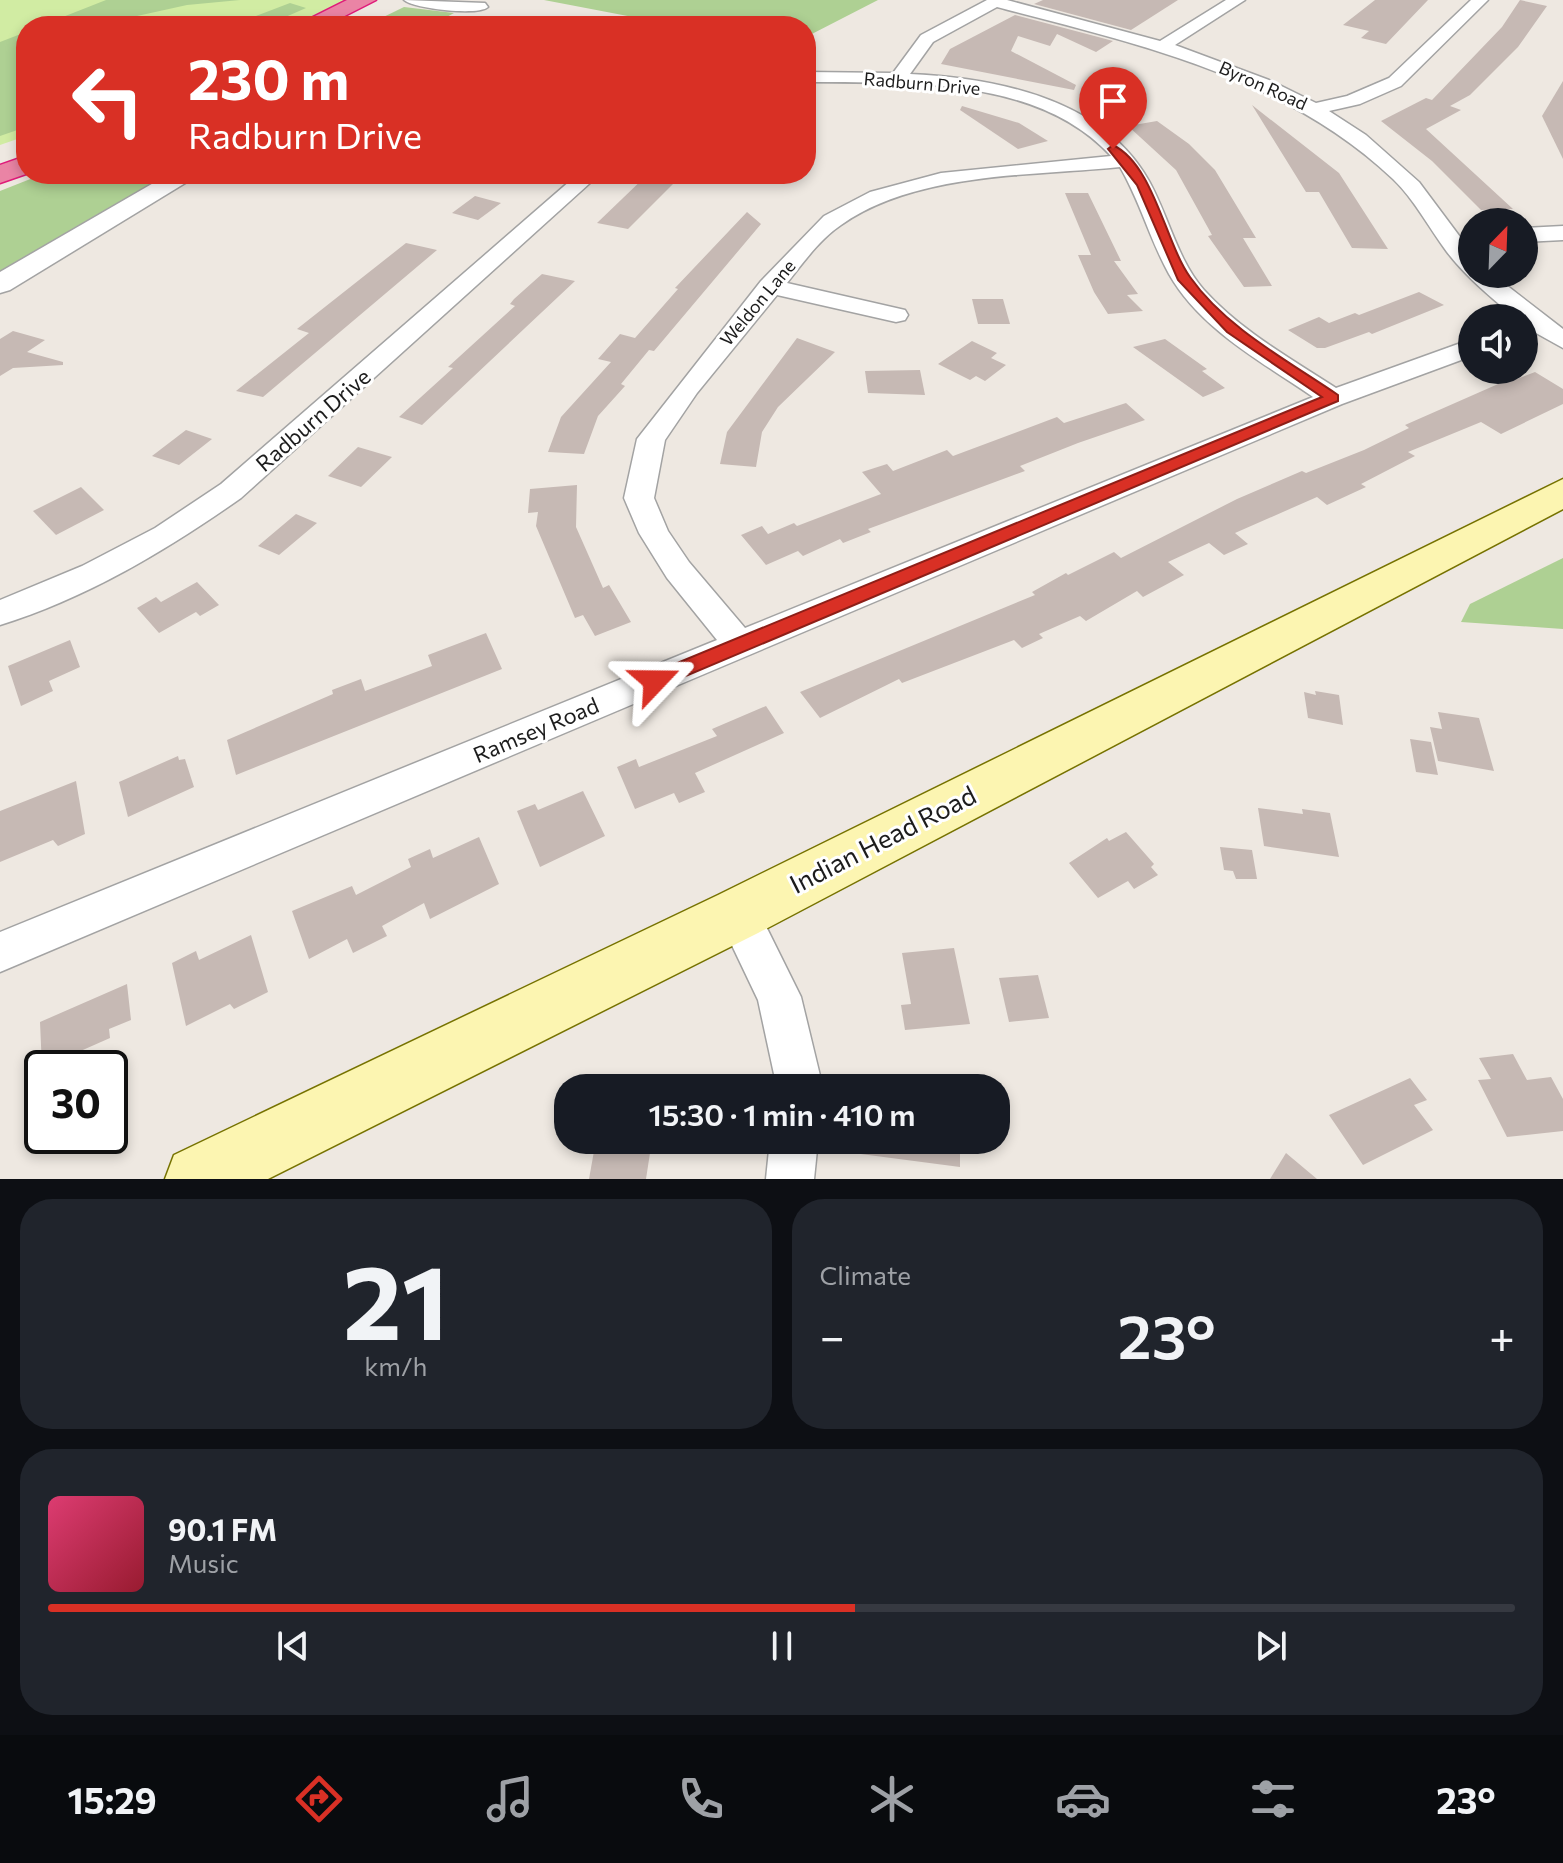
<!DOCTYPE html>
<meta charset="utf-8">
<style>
:root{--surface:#171b24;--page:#20242c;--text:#f1f3f6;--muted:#9ea1a6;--line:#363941;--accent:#d93025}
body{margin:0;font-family:Commissioner,sans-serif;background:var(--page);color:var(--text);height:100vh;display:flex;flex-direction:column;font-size:30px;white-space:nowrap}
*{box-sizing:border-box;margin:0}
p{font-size:26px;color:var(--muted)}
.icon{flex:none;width:44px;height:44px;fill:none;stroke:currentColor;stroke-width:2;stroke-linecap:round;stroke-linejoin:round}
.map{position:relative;height:1179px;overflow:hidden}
.drawer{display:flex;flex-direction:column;gap:20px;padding:20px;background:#0d0f14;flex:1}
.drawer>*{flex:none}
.banner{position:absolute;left:16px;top:16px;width:800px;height:168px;border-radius:32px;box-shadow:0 4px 12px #0003;background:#d93025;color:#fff;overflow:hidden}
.needle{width:52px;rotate:23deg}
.fabs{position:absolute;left:1458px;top:208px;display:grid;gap:16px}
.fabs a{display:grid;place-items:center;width:80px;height:80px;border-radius:50%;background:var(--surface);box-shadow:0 4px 12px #0003;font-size:40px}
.speed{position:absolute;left:24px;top:1050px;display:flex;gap:16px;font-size:40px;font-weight:700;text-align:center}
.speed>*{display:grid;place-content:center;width:104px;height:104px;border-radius:50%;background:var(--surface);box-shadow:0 4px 12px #0003;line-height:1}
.speed .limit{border:4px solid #111;border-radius:12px;background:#fff;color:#111}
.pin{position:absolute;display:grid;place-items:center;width:68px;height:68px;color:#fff;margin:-82px -34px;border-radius:50% 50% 50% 0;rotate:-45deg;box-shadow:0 0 8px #0007}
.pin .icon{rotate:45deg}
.me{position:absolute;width:88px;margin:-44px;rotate:67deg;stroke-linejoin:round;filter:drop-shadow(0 0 6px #0008)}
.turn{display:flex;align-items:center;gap:28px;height:168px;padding:0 40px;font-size:36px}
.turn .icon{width:104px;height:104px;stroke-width:2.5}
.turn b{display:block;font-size:56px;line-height:68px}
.big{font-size:60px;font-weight:600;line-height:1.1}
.drawer .tile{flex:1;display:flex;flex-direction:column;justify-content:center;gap:12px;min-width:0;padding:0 28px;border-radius:32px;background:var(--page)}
.drawer .dial{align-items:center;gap:0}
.dial b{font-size:104px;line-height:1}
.song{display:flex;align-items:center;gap:24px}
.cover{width:96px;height:96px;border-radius:12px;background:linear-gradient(135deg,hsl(340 70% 55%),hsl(350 70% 35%))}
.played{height:8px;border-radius:4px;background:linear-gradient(90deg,var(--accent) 55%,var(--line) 55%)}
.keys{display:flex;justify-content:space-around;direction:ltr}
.heat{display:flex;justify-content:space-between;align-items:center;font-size:44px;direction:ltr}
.drawer .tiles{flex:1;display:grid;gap:20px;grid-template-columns:1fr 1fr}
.tile:last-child{grid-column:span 2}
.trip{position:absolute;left:554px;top:1074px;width:456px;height:80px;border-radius:32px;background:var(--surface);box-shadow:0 4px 12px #0003;font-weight:600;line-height:80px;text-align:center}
.menu{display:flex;height:128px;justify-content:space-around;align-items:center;background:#090b0e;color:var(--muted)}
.menu .icon{width:56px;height:56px}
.menu .on{color:var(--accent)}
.menu b{font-size:36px;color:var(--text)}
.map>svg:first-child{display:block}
.grass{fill:#d1eca3}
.forest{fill:#aed093}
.building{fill:#c6b9b4}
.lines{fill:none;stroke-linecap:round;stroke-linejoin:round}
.minor-casing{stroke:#a3a3a3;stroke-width:3}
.tertiary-casing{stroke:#a3a3a3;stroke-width:3}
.secondary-casing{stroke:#767200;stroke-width:3}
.motorway-casing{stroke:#df1b7a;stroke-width:3}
.minor{fill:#fff;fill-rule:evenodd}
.tertiary{fill:#fff;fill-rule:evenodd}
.secondary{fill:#fcf5b1;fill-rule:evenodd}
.motorway{fill:#ea84a5;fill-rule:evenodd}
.route{fill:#d93025;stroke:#8d1f18;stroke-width:2}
.labels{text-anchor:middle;stroke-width:6;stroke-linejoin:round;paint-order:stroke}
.far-street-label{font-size:18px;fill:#1c1c1c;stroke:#fff}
.street-label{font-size:22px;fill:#1c1c1c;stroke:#fff}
.near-street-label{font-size:26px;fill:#1c1c1c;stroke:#fff}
</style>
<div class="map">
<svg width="1563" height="1179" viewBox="0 0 1563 1179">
<rect width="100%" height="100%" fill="#eee8e1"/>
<polygon class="grass" points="0,0 353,0 298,26 26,26 26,136 0,145"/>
<g class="forest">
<polygon points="106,0 240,0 187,5 128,18 115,26 40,26"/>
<polygon points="544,0 878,0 806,37 806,26 680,26"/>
<polygon points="290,3 306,8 265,26 230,26"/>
<polygon points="404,7 454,13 430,26 365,26"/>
<polygon points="26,32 26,127 0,136 0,42"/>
<polygon points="43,174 173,174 0,274 0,191"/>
<polygon points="1563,558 1563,629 1461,622 1470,604"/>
</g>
<g class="building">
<polygon points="1043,0 1178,0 1131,30 1034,4"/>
<polygon points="1375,0 1428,0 1386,44 1361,38 1369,31 1343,25"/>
<polygon points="1520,0 1547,6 1518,47 1470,95 1450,106 1461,110 1426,129 1513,209 1481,210 1432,161 1381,121 1426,98 1432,100 1502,27"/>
<polygon points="1015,15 1102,38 1113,41 1096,52 1057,34 1050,46 1018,36 1011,51 1076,85 1074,90 941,64 950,49"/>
<polygon points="1563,81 1563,159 1542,116"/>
<polygon points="1252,105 1339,173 1388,249 1352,248 1319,192 1306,192"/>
<polygon points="962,106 1019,123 1048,141 1018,149 960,110"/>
<polygon points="1157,121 1189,144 1215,170 1256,238 1243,238 1272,286 1244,287 1208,236 1212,235 1176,170 1128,126"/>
<polygon points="648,174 683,174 628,229 597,223"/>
<polygon points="1065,193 1088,193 1121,261 1114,261 1138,294 1127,295 1143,311 1108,314 1094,292 1078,255 1091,255"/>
<polygon points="475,196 501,203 478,220 452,213"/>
<polygon points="747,212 761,224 654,351 649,350 621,384 625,386 598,416 584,454 548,452 561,417 611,362 598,359 620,334 635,338 678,289 675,288"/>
<polygon points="406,243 437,250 263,397 236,391 309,333 297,329"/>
<polygon points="542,274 575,281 422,425 399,417 453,368 448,367 515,306 510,304 514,299"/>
<polygon points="1419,292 1444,305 1372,334 1369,332 1325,348 1317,348 1288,330 1319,317 1329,323 1355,313 1359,315"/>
<polygon points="972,299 1003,299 1010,324 978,324"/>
<polygon points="13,331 45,340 27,352 63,362 63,365 13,368 0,376 0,339"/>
<polygon points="797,338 835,352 778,407 762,432 756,467 720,464 727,432"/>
<polygon points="1165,339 1207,369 1202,371 1225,388 1203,397 1133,347"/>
<polygon points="972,341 997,353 991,358 1006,365 985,381 976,376 970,380 938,364"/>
<polygon points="920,370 925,395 868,393 865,371"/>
<polygon points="1535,372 1563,389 1563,404 1501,434 1481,422 1408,452 1415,456 1361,484 1366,487 1327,505 1317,497 1235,533 1248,544 1224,555 1209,543 1168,562 1184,575 1143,597 1137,591 1086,621 1080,616 1039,634 1043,638 1022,648 1014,640 902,683 899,679 820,718 800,692 1035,595 1032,592 1066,573 1068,575 1114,552 1121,558 1237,499 1302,471 1306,473 1364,450 1409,428 1405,425 1514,377 1517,379"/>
<polygon points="1126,403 1145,420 1078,443 1020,466 1025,471 868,529 871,532 843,543 840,539 803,556 798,551 766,565 741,535 762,526 768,534 794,523 797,526 881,494 862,472 887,464 893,471 947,450 953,456 1057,417 1064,423"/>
<polygon points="186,430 212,439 179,465 152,456"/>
<polygon points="358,447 392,457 361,487 328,476"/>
<polygon points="577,485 576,527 603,588 609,585 631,622 595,636 583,615 575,618 536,526 538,512 528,513 530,489"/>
<polygon points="81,487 104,510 56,535 33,511"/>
<polygon points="296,514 317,523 279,555 258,546"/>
<polygon points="197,582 219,605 200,616 196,612 159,633 137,608 156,597 161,602"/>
<polygon points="486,633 502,669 236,775 227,740 333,694 332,690 361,679 365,691 432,666 428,655"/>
<polygon points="70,640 80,667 49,681 53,691 21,706 8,666"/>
<polygon points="1315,691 1339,695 1343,725 1308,718 1304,692 1316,695"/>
<polygon points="766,706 784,733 695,773 705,792 679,803 674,793 635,809 617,767 636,759 639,767 717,736 712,729"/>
<polygon points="1438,712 1479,718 1494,771 1438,761 1430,727 1442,729"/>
<polygon points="1410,739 1431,742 1438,775 1416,772"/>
<polygon points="178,756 179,760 185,759 194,787 128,817 119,782"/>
<polygon points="76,781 85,834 58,846 53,840 0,862 0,811"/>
<polygon points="583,791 605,836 540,867 517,811 535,804 538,810"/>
<polygon points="1258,808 1303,814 1302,809 1330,813 1339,857 1264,846"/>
<polygon points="1126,832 1154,864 1151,867 1158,875 1134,889 1128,881 1098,898 1069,863 1107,838 1109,841"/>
<polygon points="479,837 499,884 430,919 424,903 382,926 387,936 353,953 347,939 309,959 292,911 352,886 356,895 411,867 408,859 430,849 433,858"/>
<polygon points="1220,847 1252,850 1257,879 1236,879 1233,871 1224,870"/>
<polygon points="251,935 268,992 234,1009 230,1004 186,1026 172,963 196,951 199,960"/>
<polygon points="954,948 970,1024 905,1030 901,1005 911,1004 902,953"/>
<polygon points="1038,975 1049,1018 1009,1022 999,978"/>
<polygon points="127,984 131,1020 109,1029 110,1038 42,1068 40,1022"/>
<polygon points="1513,1054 1527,1080 1551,1077 1563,1099 1563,1131 1507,1137 1478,1080 1491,1079 1479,1058"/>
<polygon points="1410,1078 1427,1100 1414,1105 1433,1130 1363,1165 1329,1115"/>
<polygon points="596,1140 652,1140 646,1179 589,1179"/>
<polygon points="854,1140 960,1140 960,1167 853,1153"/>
<polygon points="1286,1153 1317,1179 1270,1179"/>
</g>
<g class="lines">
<g class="minor-casing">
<g id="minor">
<path d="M987 0H1007L1160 41 1226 0H1245L1175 45 1269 80 1316 103 1347 96 1389 78 1471 0H1488L1401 86 1360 104 1329 111 1366 135 1419 182 1472 253V274H1492L1563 329V348L1527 328 1524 318H1515C1490 296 1466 277 1447 252 1429 228 1415 200 1393 179 1284 76 1138 44 997 7L933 42 910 74C997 78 1103 99 1149 181 1169 217 1177 259 1204 290 1241 331 1290 358 1336 388L1472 339V356L1342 404 0 972V932L717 640 667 578 639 533 624 498 637 439 761 281 824 216 870 192 941 173 1111 156C1038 76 905 83 806 82V72L893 73 921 35ZM1120 167C1140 201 1150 240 1169 274 1200 329 1262 362 1313 397L745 628 689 562 668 531 654 498 665 440 697 393 777 295 896 322 905 320 908 315 905 310 787 283C803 263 820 239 841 225 916 172 1032 176 1120 167Z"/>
<path d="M578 174H600L241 498C167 550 87 598 0 625V600L82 566 155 528 221 484Z"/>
<polygon points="1563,226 1563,240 1524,242 1524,228"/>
<polygon points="738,895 753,900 801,997 823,1088 777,1088 758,1000 717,914 723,900"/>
<polygon points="770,1140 818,1140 814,1179 766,1179"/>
</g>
</g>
<g class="tertiary-casing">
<g id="tertiary">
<path d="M404 0 485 3 488 7C479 16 414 9 404 0Z"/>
<polygon points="169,174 200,174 10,290 0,293 0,272"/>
</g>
</g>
<g class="secondary-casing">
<polygon id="secondary" points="1563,479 1563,509 758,933 268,1179 165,1179 174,1155 718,895"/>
</g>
<g class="motorway-casing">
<g id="motorway">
<polygon points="347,0 376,0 325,26 295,26"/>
<polygon points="26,156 26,174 0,183 0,165"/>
</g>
</g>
<use href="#minor" class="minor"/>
<use href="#tertiary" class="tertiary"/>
<use href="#secondary" class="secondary"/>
<use href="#motorway" class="motorway"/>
</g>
<path class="route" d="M1113 145C1154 165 1165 242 1190 277 1226 328 1287 360 1338 395V401L662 686H648L645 681 648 675 1322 397 1227 332 1178 280 1137 185 1108 149Z"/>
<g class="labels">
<g class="far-street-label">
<text transform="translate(922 84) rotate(5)" y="6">Radburn Drive</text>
<text transform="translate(1263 86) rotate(24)" y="6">Byron Road</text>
<text transform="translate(758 303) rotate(-50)" y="6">Weldon Lane</text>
</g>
<g class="street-label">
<text transform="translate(313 420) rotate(-41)" y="8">Radburn Drive</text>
<text transform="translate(536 730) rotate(-23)" y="8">Ramsey Road</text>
</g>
<g class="near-street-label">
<text transform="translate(883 840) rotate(-27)" y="9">Indian Head Road</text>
</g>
</g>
</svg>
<div class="fabs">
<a><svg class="needle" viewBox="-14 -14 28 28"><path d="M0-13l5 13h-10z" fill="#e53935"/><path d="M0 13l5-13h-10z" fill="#9ea1a6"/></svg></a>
<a><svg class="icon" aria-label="sound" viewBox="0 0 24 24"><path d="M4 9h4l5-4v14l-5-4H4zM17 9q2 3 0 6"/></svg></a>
</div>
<div class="speed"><div class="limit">30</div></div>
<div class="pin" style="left:1113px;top:149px;background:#d93025"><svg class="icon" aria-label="arrive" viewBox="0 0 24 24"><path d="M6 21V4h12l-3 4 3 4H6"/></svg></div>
<svg class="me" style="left:655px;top:681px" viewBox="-20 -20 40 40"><path d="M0-17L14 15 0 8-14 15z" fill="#d93025" stroke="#fff" stroke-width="4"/></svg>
<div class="trip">15:30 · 1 min · 410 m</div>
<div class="banner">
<div class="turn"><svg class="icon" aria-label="left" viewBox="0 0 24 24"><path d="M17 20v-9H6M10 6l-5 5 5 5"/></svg><div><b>230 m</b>Radburn Drive</div></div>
</div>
</div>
<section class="drawer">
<div class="tiles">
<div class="tile dial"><b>21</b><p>km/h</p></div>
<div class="tile"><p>Climate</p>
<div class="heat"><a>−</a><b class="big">23°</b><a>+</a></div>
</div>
<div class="tile">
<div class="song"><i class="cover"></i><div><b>90.1 FM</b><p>Music</p></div></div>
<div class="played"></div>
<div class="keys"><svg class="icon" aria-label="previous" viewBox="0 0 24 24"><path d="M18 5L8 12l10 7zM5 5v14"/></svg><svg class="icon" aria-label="pause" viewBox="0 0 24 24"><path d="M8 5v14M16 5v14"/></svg><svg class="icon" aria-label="next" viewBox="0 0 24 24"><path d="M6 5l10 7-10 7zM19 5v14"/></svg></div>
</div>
</div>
</section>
<nav class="menu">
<b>15:29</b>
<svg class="icon on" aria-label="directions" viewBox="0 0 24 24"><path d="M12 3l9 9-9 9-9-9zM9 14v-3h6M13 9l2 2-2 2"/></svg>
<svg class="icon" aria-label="music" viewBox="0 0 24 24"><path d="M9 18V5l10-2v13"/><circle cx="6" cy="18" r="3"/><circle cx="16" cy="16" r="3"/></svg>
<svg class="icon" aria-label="phone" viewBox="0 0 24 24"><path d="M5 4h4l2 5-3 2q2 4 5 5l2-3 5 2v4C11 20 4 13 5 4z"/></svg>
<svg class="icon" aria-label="climate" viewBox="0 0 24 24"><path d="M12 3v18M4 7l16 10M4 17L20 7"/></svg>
<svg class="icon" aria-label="car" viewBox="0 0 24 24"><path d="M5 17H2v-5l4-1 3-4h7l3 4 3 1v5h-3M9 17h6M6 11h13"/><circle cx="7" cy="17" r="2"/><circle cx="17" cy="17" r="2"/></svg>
<svg class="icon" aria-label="filters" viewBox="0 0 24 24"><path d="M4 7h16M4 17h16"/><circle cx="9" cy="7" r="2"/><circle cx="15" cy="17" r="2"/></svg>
<b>23°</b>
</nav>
